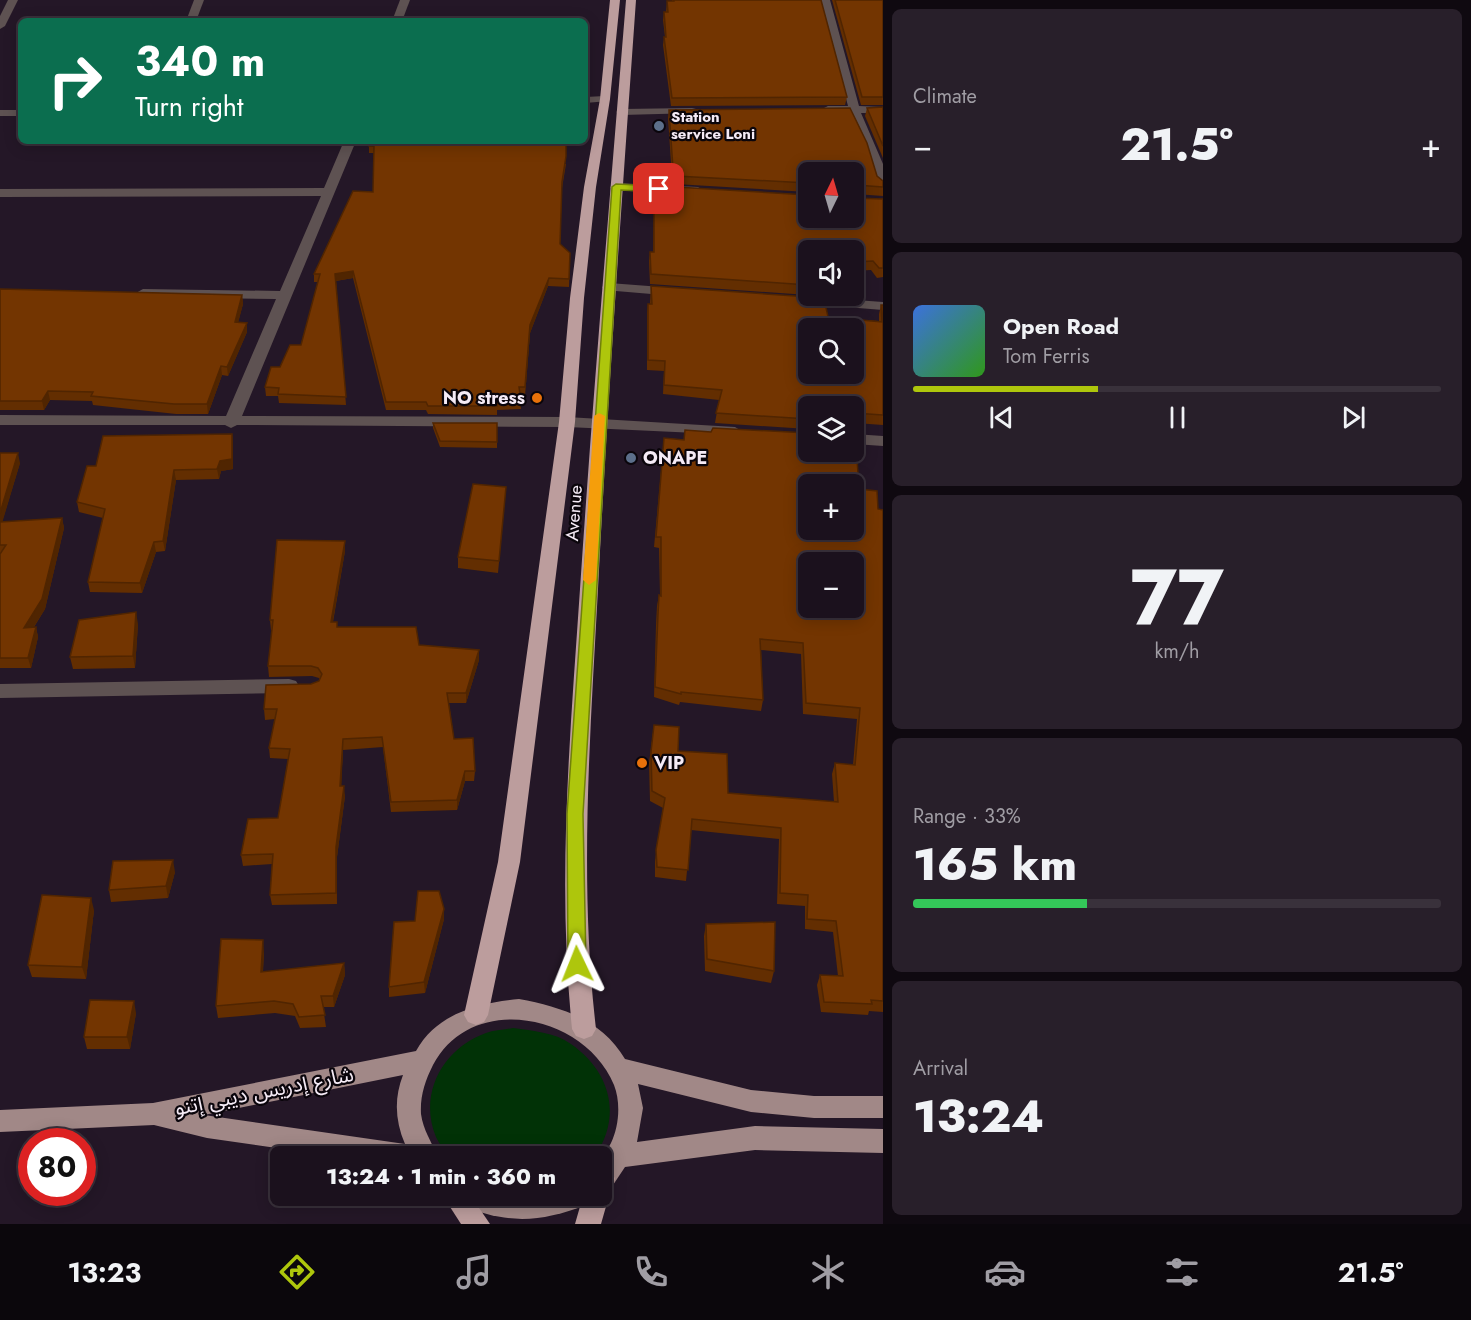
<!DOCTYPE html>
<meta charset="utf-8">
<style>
:root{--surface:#1b111d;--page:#281f2a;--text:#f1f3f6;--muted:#a09da4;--line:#39313b;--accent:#aec60c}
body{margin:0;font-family:Jost,"Noto Sans Arabic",sans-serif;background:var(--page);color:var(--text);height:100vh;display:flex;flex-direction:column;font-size:22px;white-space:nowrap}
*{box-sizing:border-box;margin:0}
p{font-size:20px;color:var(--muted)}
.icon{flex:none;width:33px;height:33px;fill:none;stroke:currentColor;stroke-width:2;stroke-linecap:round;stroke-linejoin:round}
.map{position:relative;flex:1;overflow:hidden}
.details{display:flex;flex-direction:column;gap:9px;padding:9px;background:#0f0910;width:588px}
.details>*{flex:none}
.top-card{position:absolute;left:18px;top:18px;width:570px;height:126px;border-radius:9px;box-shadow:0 3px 15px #0003,0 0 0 2px var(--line);background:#0b6e4f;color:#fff;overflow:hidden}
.needle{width:39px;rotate:5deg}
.fabs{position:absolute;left:798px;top:162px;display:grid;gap:12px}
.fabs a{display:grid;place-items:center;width:66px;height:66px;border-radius:9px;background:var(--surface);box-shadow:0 3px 15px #0003,0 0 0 2px var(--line);font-size:30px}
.speed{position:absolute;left:18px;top:1128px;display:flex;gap:12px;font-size:30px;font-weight:700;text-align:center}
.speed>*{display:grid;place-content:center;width:78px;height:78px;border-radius:50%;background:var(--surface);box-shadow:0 3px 15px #0003,0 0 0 2px var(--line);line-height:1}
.speed .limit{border:9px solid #d22;background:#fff;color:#111}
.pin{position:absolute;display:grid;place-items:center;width:51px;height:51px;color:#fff;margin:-26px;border-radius:12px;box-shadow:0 3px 9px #0006}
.me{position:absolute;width:66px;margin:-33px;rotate:358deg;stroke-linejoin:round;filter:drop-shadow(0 0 4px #0008)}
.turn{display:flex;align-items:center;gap:21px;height:126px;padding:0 18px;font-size:27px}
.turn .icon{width:78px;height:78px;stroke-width:2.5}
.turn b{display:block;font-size:42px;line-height:51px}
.big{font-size:45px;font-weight:800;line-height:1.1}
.details .tile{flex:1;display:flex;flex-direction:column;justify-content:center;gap:9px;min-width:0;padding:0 21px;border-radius:9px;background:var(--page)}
.details .dial{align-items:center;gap:0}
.dial b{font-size:78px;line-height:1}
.song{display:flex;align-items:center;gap:18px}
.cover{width:72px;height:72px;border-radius:9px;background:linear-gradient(135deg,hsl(220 70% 55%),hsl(110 70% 35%))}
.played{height:6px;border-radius:3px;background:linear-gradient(90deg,var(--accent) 35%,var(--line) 35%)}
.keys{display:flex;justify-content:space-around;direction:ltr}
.heat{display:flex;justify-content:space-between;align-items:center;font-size:33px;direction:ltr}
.charge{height:9px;border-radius:4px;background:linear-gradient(90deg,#34c759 33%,var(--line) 0)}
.trip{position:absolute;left:270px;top:1146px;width:342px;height:60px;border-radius:9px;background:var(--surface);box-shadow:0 3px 15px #0003,0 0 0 2px var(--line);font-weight:800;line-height:60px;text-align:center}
.tab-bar{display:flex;height:96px;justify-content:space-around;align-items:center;background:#0b070c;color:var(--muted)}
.tab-bar .icon{width:42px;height:42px}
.tab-bar .active{color:var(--accent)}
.tab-bar b{font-size:27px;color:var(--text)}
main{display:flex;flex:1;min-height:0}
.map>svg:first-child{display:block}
.green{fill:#013206}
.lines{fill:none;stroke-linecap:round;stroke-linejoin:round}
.minor{fill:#5e5252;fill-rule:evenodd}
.major{fill:#a18887;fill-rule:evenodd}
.highway{fill:#bc9d9d;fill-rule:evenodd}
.wall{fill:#632e01}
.shaded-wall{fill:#502501}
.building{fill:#733501;stroke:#502501;stroke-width:1.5;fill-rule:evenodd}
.route{fill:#aec60c;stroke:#718108;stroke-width:1.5}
.slow{fill:#f59e0b}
.service-dot{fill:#5c6f8a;stroke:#0a050b;stroke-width:2}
.food-dot{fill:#e8710a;stroke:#0a050b;stroke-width:2}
.labels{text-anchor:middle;stroke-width:4.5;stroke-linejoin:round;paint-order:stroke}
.far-poi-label{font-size:15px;font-weight:bold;fill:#f5ebf6;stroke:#0a050b;text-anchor:start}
.poi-label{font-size:18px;font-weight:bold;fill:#f5ebf6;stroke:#0a050b;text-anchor:start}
.street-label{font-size:18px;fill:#f5ebf6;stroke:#0a050b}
.near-street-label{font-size:21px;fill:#f5ebf6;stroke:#0a050b}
</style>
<main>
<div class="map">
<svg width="883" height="1224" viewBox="0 0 883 1224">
<rect width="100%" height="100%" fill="#241727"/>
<path class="green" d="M513 1028C533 1031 554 1032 571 1044 611 1072 622 1116 595 1156H449C445 1150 439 1144 436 1137 418 1094 443 1048 486 1033 494 1030 504 1030 513 1028Z"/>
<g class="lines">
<g class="minor">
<polygon points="8,0 18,0 5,26 0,29 0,16"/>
<polygon points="194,0 204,0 196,21 186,21"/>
<polygon points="400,0 410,0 402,21 392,21"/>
<polygon points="820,0 830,0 859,106 883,107 883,113 861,113 883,164 883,188 877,184 867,151 850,113 828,112 822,109 828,106 848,106"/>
<polygon points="605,96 610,99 609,101 585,103 585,97"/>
<polygon points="692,108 696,109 696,113 622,115 616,112 622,109"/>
<rect x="0" y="110" width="21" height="6"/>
<polygon points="344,141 356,141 242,416 567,417 735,427 743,432 740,435 567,427 237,425 231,428 225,425 0,425 0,415 226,416 276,299 143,297 136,293 143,289 280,291 321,196 0,197 0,189 324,188"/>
<polygon points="616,183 698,187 704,191 698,195 612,190 610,187"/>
<polygon points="609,283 675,288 682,292 675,296 604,290 602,287"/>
<polygon points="801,296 883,302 883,310 796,303 794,300"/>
<polygon points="854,434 883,436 883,446 854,444"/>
<polygon points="289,679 296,681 299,686 296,691 289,693 0,698 0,684"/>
</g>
<g class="major">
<path d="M519 999C562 1007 602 1020 625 1059L751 1090 814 1096H883V1118H814L751 1112 638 1084 643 1108 637 1142 755 1126 883 1129V1153L755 1150 625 1167 611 1188 602 1191C601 1183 599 1168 602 1159 603 1154 608 1149 611 1143 619 1126 621 1103 614 1085 585 1014 472 991 433 1065 425 1081 420 1096 421 1114 423 1130 432 1142 437 1156H332L207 1138 154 1125 0 1132V1110L153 1103 416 1051C437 1013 479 1003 519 999ZM403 1075C394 1098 395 1121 405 1144L204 1115Z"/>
<path d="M456 1196H590L586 1205C539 1223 507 1224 460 1205Z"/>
</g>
<g class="highway">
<polygon points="610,0 620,0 610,99 596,187 584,298 575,422 520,862 488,1015 484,1022 476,1025 468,1022 464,1015 498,862 559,422 570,298 584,187 600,99"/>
<path d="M626 0H636C622 196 608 393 598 589 590 738 579 881 596 1029L592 1036 584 1039 576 1036 572 1029C557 881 570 737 580 589 593 393 610 196 626 0Z"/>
<polygon points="602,1166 611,1169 615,1179 611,1188 606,1189 609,1196 601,1224 575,1224 583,1196 602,1196"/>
<polygon points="443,1196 471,1196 490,1224 461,1224"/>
</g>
</g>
<g class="wall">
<polygon points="672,0 821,0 847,97 845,105 671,106 663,45 664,37 665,37 663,20 664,12 666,12 667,1 672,1"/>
<polygon points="832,0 883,0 883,105 861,105"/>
<polygon points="883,107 883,158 865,116 867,108"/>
<polygon points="669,110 877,176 883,181 883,196 855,194 856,198 883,199 883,277 877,278 871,270 854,271 854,250 808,250 808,295 650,284 649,261 650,252 653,252 654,211 674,212 676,187 854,218 808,172 808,194 808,192 675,184 675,177 672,177 668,118"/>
<polygon points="369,146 566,164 562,188 560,244 570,253 569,287 548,286 530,333 525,396 520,395 521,409 497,410 497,415 428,414 426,410 386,410 353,278 336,281 346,405 279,403 278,396 266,396 265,387 280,367 301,345 318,282 314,282 314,274 373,192 374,153 369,153"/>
<polygon points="651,286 828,317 879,321 879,314 881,305 883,305 883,425 855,423 859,489 878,509 883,510 883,1012 869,1011 868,1015 821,1012 817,985 820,975 838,976 833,932 805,929 805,906 777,904 779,839 691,830 686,881 655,877 655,861 663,808 650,801 649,763 654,725 678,751 728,793 834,802 832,774 835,763 853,765 857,719 803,714 801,654 761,650 763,700 761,711 680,702 679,705 654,697 656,625 657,606 659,595 660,595 659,548 654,547 664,438 854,452 808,406 808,429 715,423 719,400 663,394 664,371 647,370 647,313 648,304 650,304"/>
<polygon points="0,289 242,295 243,304 238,322 247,332 228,376 222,375 208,414 176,414 93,405 92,401 50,400 44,410 0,410"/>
<polygon points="433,423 497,423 497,448 440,447 433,428"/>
<polygon points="232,434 233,444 233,469 221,471 219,479 176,480 165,551 156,552 142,593 90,592 88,582 103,518 79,512 77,502 96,466"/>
<polygon points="0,453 20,463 2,522 62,518 64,528 45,609 34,627 36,627 38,637 31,668 0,668"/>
<polygon points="506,487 498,573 458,568 458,557"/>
<polygon points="345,541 345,551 333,622 337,627 419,645 479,650 479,660 466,703 449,703 454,739 475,771 474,781 465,781 457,810 391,812 383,747 343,750 341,786 345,796 337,857 337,904 272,905 270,895 272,864 243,866 241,855 278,818 288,759 270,758 269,748 275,719 265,720 264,709 311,684 319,681 320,680 319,678 312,676 269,677 268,666 272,630 271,630 270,620"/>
<polygon points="138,624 135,668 73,669 70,657"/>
<polygon points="175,872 168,898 111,902 109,890"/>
<polygon points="444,909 444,919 425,993 389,997 389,987"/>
<polygon points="94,910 86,979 32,977 28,965"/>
<polygon points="706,924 774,971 771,983 705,971 704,936"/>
<polygon points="264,952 263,972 344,963 345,975 334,1007 323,1007 326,1027 300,1028 295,1016 275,1013 218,1018 216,1006"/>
<polygon points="136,1013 130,1049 87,1049 84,1037"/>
</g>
<g class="shaded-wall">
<polygon points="353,271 353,278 335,281 335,274"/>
<polygon points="549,278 548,286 530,333 525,396 530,325"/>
<polygon points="242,295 243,304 236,331 235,322"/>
<polygon points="247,323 247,332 228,376 227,367"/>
<polygon points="221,366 222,375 208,414 207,404"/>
<polygon points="48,391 50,400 44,410 42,401"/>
<polygon points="232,434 233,444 233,469 221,471 219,479 217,469"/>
<polygon points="18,453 20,463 0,530 0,513"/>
<polygon points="174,470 176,480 165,551 163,541"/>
<polygon points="62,518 64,528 45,609 27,638 24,628"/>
<polygon points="345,541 345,551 331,632 331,622"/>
<polygon points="154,542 156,552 142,593 140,583"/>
<polygon points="136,612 138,624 135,668 133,656"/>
<polygon points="36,627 38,637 31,668 28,658"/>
<polygon points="479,650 479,660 466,703 466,693"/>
<polygon points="343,739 343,750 341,796 340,786"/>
<polygon points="465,771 465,781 457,810 457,800"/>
<polygon points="344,786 345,796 337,857 337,904 336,847"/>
<polygon points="173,860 175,872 168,898 166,886"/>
<polygon points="91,898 94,910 86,979 82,967"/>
<polygon points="444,909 444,919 425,993 424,982"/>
<polygon points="263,940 264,952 262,984 261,972"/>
<polygon points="344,963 345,975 334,1007 333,996"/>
<polygon points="134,1001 136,1013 130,1049 127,1037"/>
</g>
<g class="building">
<polygon points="674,0 821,0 847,97 672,98 664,37 666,37 664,12 668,12 667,1 674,1"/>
<polygon points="835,0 883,0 883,97 862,97"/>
<polygon points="883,107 883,146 867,108"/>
<polygon points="850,108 867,143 877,176 883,181 883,187 856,185 854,187 854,172 808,172 808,183 676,176 676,169 673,169 669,110"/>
<polygon points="370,141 566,141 566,156 562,182 560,244 570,253 569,279 549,278 530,325 525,387 519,387 521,401 497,401 497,406 428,406 426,402 386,402 353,271 335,274 346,397 278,394 279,388 265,387 271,367 280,367 290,345 301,345 320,274 314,274 353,191 373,192 374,146 369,146"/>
<polygon points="676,187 808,195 808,218 854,218 854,188 856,198 883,199 883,268 879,268 873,261 854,262 854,250 808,250 808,285 651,274 650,252 654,252 654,211 675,212"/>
<path d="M651 286 824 298 828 317 882 322 881 305H883V415L854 413 859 489 877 491 878 509 883 510V1001L871 1000 872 1004 824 1002 820 975 843 976 836 921 807 919 808 895 780 893 781 828 692 819 688 870 657 867 656 850 665 798 652 791 651 752 654 725 679 727 678 751 727 754 728 793 838 802 835 763 855 765 860 708 806 703 803 643 760 639 763 700 681 692V694L655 687 658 614 659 595 661 596V537H656L664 438 684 440 685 430 711 432 713 428 808 433V452H854V406H808V419L716 413 722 390 664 385 665 361 648 360V304H652ZM808 328H854V374H808ZM808 484H854V530H808ZM808 562H854V608H808Z"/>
<polygon points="0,289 242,295 235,322 247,323 227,367 221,366 207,404 174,404 91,396 93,392 48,391 42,401 0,401"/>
<polygon points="433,423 497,423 497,442 440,441"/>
<polygon points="232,434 232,459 220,461 217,469 174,470 163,541 154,542 140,583 88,582 105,509 77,502 87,466 96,466 103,436"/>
<polygon points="0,453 18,453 0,513"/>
<polygon points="473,484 506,487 499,561 458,557"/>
<polygon points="62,518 42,599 24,628 36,627 28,658 0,658 0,554 6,545 0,545 0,522"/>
<polygon points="277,540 345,541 331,622 337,622 337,627 416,627 419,645 479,650 466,693 447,693 454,739 473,738 475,771 465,771 457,800 391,802 382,737 343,739 340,786 344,786 336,847 336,893 270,895 273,854 241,855 248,819 278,818 290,749 269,748 277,709 264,709 266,685 311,684 319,681 322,674 318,668 311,666 268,666 273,620 270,620"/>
<polygon points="136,612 133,656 70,657 79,620"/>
<polygon points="173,860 166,886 109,890 113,861"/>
<polygon points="418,891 439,891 444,909 424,982 389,987 394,922 415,921"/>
<polygon points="42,895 91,898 82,967 28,965"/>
<polygon points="775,922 774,971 707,959 706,924"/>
<polygon points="221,939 263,940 261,972 344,963 333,996 321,996 325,1015 299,1017 293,1004 274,1001 216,1006"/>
<polygon points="90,1000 134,1001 127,1037 84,1037"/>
</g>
<polygon class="route" points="616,184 659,186 664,189 659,192 621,190 583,814 586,964 583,969 577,971 571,969 568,964 567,814 612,187"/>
<polygon class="slow" points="599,413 605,416 596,580 589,585 583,580 594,416"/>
<g class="service-dot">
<circle cx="659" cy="126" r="6"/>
<circle cx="631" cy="458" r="6"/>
</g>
<g class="food-dot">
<circle cx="537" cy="398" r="6"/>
<circle cx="642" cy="763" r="6"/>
</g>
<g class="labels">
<g class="far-poi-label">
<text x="671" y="122">Station<tspan x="671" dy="17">service Loni</tspan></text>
</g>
<g class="poi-label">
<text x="525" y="404" text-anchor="end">NO stress</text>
<text x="643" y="464">ONAPE</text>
<text x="654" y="769">VIP</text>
</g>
<g class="street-label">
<text transform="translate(574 513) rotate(-86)" y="6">Avenue</text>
</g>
<g class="near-street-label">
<text transform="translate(264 1091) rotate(-11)" y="7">شارع إدريس ديبي إتنو</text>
</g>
</g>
</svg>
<div class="fabs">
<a><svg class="needle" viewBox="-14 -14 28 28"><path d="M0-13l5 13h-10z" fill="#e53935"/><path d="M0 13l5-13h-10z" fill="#a09da4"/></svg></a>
<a><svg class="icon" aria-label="sound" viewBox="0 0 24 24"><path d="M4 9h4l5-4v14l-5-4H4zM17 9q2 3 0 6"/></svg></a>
<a><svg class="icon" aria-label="search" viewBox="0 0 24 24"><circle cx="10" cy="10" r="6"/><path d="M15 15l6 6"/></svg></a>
<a><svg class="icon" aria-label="layers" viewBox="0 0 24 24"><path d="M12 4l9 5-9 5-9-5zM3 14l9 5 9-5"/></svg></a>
<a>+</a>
<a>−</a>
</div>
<div class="speed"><div class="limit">80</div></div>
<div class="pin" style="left:659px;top:189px;background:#d93025"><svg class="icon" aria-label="arrive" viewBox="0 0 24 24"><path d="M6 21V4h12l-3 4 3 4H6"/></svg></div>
<svg class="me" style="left:577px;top:964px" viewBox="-20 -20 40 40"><path d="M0-17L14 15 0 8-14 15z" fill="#aec60c" stroke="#fff" stroke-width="4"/></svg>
<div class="trip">13:24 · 1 min · 360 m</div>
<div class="top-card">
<div class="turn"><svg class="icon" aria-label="right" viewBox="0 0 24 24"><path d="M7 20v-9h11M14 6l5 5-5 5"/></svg><div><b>340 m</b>Turn right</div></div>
</div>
</div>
<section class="details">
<div class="tile"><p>Climate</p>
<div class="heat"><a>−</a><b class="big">21.5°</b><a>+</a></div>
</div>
<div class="tile">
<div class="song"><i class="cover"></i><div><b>Open Road</b><p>Tom Ferris</p></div></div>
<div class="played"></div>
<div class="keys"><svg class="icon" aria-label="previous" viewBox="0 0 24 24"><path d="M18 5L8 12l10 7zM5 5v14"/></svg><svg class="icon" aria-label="pause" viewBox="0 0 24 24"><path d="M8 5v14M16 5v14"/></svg><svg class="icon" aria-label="next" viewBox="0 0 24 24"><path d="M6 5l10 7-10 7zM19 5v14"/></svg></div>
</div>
<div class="tile dial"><b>77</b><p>km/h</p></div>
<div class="tile"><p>Range · 33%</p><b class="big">165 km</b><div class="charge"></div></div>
<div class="tile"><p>Arrival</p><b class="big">13:24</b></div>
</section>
</main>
<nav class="tab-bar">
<b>13:23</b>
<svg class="icon active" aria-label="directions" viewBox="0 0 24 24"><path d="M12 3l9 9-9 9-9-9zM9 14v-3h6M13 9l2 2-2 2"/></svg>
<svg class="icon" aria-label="music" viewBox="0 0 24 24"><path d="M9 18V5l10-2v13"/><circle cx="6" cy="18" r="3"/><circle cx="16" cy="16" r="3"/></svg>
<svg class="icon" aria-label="phone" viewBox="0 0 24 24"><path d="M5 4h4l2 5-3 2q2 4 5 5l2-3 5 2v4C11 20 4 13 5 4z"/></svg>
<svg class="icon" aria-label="climate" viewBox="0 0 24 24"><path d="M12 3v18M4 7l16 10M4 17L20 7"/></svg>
<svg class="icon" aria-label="car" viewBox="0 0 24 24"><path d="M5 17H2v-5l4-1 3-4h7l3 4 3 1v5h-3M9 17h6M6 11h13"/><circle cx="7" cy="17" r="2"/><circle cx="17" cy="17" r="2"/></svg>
<svg class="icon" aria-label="filters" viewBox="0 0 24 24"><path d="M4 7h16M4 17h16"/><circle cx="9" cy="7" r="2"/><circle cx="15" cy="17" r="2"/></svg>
<b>21.5°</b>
</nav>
